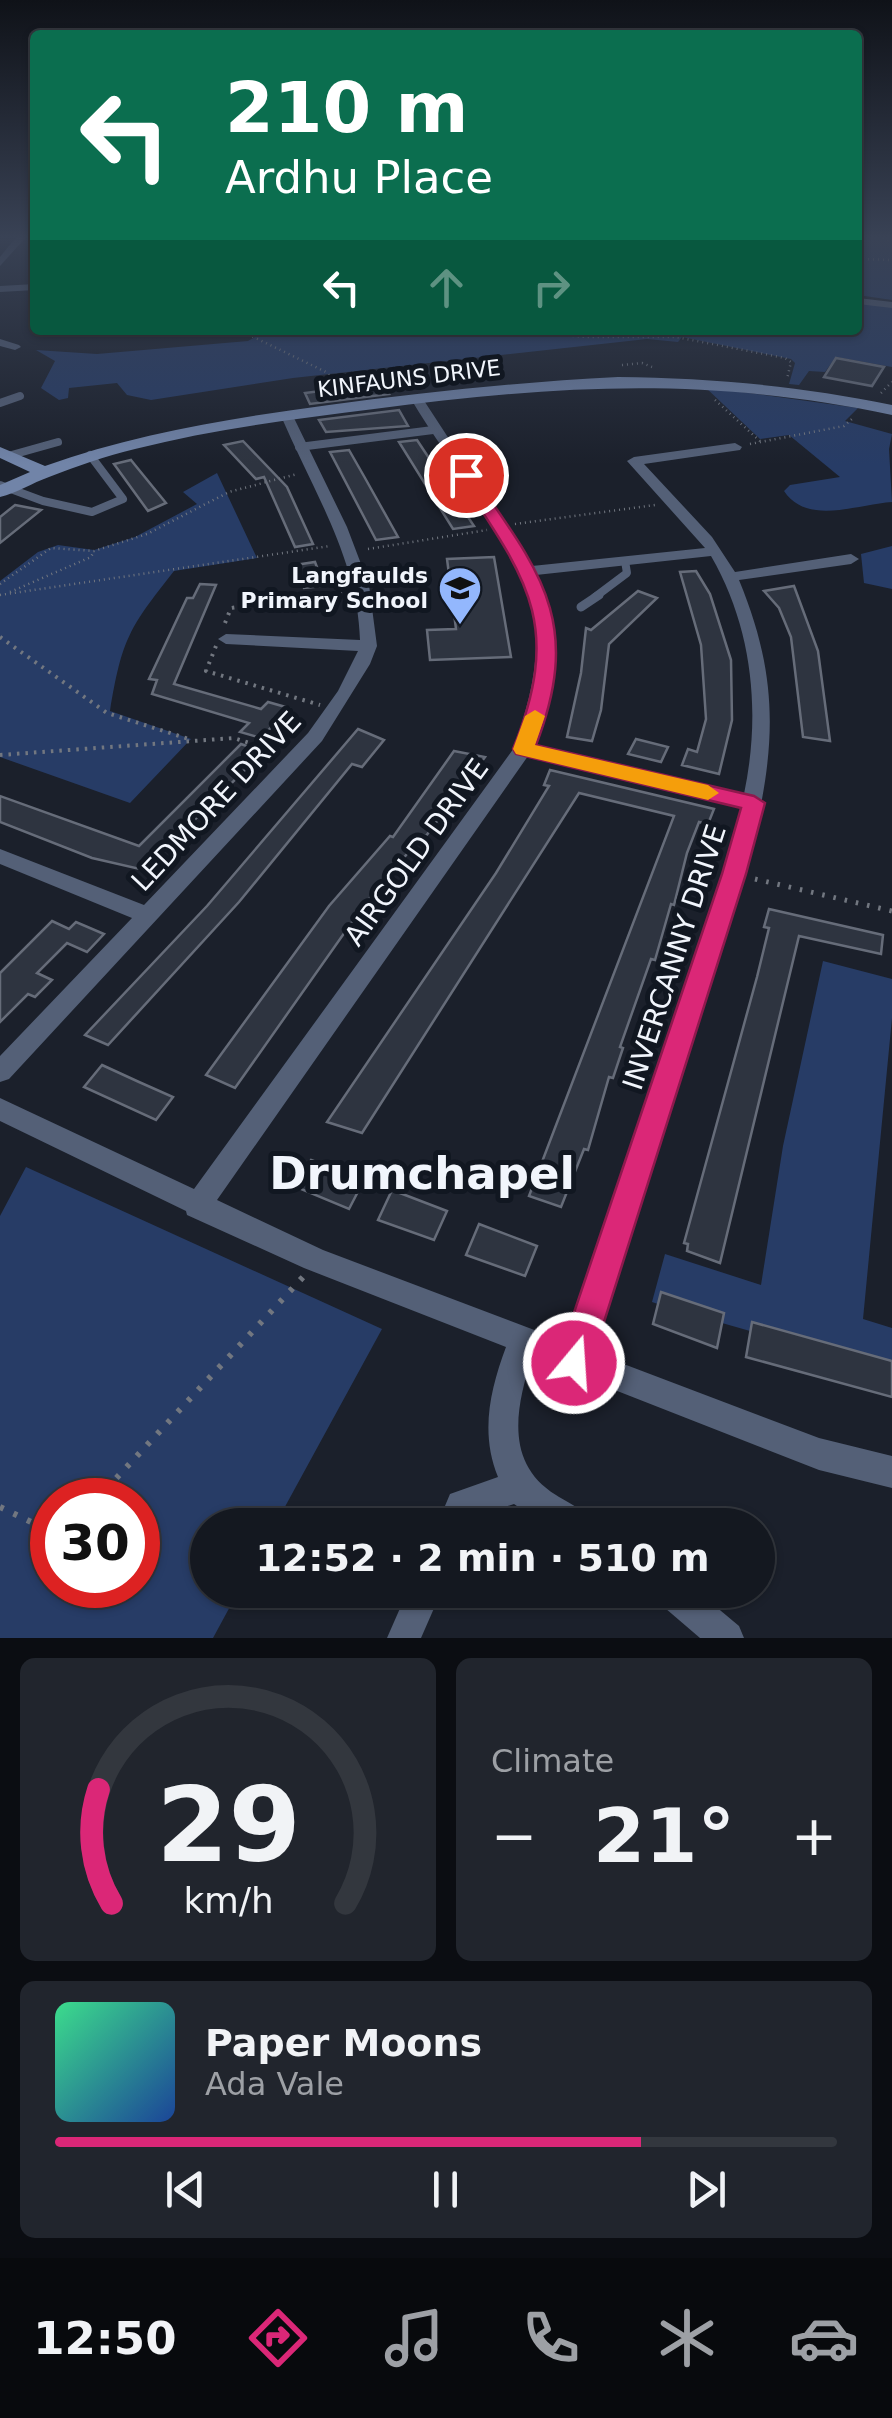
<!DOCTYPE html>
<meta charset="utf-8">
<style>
:root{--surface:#141820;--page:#21252d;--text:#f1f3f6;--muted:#9da0a5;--line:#33373e;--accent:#db2777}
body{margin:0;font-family:"DejaVu Sans",sans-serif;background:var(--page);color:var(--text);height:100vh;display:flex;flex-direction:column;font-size:38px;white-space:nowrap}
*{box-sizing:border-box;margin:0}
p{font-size:32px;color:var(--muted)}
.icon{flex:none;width:55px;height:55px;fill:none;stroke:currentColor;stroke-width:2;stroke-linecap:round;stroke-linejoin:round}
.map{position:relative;height:1638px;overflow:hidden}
.details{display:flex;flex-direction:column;gap:20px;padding:20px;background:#0b0d12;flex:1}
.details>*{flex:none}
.hud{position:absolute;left:30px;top:30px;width:832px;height:305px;border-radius:10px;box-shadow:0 2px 8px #0004,0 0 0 2px var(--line);background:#0b6e4f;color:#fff;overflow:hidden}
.speed{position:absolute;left:30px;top:1478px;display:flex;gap:20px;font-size:50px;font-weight:700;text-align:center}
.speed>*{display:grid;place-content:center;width:130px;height:130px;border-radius:50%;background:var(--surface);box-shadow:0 2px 8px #0004,0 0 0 2px var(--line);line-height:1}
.speed .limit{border:15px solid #d22;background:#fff;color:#111}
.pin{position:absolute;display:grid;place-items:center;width:85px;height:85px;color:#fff;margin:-42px;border:5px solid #fff;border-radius:50%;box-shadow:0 2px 10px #0007}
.me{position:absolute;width:110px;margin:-55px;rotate:18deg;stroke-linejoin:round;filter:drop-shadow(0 0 8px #0008)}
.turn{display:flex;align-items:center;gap:35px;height:210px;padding:0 30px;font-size:45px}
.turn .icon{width:130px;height:130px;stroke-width:2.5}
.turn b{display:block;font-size:70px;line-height:85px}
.lanes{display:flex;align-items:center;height:95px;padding:0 30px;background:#0003;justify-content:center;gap:50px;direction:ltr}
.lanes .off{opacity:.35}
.big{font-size:75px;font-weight:800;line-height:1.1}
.details .card{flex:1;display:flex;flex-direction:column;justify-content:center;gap:15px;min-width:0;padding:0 35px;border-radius:15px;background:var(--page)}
.details .dial{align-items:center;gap:0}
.dial svg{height:260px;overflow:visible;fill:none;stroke:var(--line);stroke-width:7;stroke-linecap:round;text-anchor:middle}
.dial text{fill:var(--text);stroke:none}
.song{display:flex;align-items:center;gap:30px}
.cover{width:120px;height:120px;border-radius:15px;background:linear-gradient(135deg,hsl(150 70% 55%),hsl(220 70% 35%))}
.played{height:10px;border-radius:5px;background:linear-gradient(90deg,var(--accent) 75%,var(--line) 75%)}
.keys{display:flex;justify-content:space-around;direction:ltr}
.heat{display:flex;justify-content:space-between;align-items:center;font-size:55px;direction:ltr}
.details .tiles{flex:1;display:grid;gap:20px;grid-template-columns:1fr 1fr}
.card:last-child{grid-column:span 2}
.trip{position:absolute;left:190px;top:1508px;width:585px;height:100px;border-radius:50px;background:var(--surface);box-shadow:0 2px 8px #0004,0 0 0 2px var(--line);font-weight:800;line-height:100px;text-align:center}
.dock{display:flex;height:160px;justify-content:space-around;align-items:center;background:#080a0d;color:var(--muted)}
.dock .icon{width:70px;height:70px}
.dock .active{color:var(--accent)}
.dock b{font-size:45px;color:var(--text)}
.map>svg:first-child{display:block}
.green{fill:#273c66;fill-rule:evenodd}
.building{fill:#2e3440;stroke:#666c79;stroke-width:2.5}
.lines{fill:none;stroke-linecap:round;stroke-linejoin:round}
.path-far3{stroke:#727780;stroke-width:2.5;stroke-dasharray:1 4;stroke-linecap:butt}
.path-far2{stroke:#727780;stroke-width:4;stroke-dasharray:2.5 6;stroke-linecap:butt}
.path-far1{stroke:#727780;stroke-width:5;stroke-dasharray:2.5 9;stroke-linecap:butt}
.path{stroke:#727780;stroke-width:6;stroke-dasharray:4 11;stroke-linecap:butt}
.lane-far1{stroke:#546077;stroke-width:8}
.lane{stroke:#546077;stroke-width:9}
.street{fill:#546077;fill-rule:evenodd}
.secondary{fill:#7184a8;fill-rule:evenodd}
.route{fill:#db2777;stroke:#8e194d;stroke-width:2.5}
.slow{fill:#f59e0b}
.labels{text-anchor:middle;stroke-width:10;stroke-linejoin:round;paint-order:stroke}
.far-street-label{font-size:22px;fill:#f1f5fc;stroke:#111721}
.far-poi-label{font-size:22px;font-weight:bold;fill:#f1f5fc;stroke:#111721;text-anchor:end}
.street-label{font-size:28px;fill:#f1f5fc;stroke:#111721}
.near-district-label{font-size:45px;font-weight:bold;fill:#f1f5fc;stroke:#111721}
</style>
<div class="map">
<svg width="892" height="1638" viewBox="0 0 892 1638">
<rect width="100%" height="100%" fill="#1b202b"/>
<g class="green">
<polygon points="858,236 892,236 892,300 858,295"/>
<polygon points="858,303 892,307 892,367 836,357 825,372 809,371 799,385 789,384 795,363 791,359 682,337 678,342 647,339 293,378 151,400 127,395 117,383 69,388 68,398 59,400 41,388 55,361 36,350 97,354 248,341 255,337 246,330 858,330"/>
<path d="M705 387 858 408 845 421 892 434 889 449 892 502C858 504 807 526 784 491L790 485 840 477 789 435 760 439Z"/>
<path d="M217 473 257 558 174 571C129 628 122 639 110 711L191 739 130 803 0 757V581L38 552 58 545 94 550 135 537 197 504 183 492Z"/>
<polygon points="892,546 892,589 864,583 861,554"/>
<polygon points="823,961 892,979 892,1018 863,1319 892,1328 892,1361 752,1322 750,1331 722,1323 724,1313 662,1292 658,1304 652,1302 665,1254 761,1285 783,1146"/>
<path d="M26 1167 382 1329 275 1525H208V1590H239L213 1638H0V1216ZM52 1500H138V1585H52Z"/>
</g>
<g class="building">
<polygon points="836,358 884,367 872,386 824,377"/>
<polygon points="382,383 389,394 310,404 305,393"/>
<polygon points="399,410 408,426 326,432 319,420"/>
<polygon points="417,440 458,502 474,526 453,529 399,442"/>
<polygon points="243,441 287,487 313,544 295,547 264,477 256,479 224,445"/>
<polygon points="349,450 365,478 398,537 376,540 330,452"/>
<polygon points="131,460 135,465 166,503 148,511 114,464"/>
<polygon points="15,505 41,510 0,543 0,517"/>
<polygon points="494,557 511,657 430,660 427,630 456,629 447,559"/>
<polygon points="315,562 324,586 304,588 295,565"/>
<polygon points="696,571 710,594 731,660 732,720 719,774 682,765 688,749 697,752 706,719 701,645 680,572"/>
<polygon points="200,584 216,585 174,684 261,709 268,702 289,708 261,738 240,732 249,723 152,694 157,680 149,679 187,598 193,598"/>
<polygon points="794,586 818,651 830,741 803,737 791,637 779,608 764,591"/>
<polygon points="638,591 657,598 609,644 601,710 592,741 567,737 581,673 586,628 591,630"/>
<polygon points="358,729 384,740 362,767 352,764 239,902 108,1045 85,1035 207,906"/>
<polygon points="636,739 668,747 661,762 628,754"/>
<polygon points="241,744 263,752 144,870 92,858 0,822 0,796 139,846"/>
<polygon points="454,751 485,757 426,836 423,835 364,905 235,1088 206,1075 329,906 390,836 393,837"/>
<polygon points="550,770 714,809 708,824 699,822 687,853 674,905 671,904 655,960 651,959 620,1047 623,1048 613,1078 609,1077 588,1150 584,1149 561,1207 529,1196 674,816 579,793 362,1133 327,1122 496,873 549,786 544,785"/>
<polygon points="769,909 883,935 881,954 799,936 720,1263 687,1251 688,1244 684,1243 757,977 769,928 764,927"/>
<polygon points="52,921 69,929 76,922 104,934 87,952 67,943 37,973 52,980 35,997 28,994 0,1022 0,973"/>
<polygon points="102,1065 139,1082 173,1097 156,1120 84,1087"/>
<polygon points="311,1160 364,1180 349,1209 296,1187"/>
<polygon points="392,1190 447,1211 434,1240 378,1220"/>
<polygon points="479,1224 537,1246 525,1276 466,1255"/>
<polygon points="661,1292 724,1313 717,1348 653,1324"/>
<polygon points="752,1322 892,1361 892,1397 746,1357"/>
</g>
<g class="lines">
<g class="path-far3">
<polyline points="868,236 892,241"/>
<polyline points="858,259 892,260"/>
<polyline points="239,330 326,372 348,394"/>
<polyline points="498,330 586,337 676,337 785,358 791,362 787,379"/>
<polyline points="622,365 642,363 652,367"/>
<polyline points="881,393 892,382"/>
<polyline points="715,400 761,442"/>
<polyline points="750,444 844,426 852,419"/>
<polyline points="515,524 655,505"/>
<polyline points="368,549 487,530"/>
<polyline points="0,584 51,548 94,551 147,534 229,492 297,474"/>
<polyline points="10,592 91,557 94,551"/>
<polyline points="0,595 330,546"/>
<polyline points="306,597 344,592"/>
</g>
<g class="path-far2">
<polyline points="225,623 231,608 324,595"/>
<polyline points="0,637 107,713 192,740"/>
<polyline points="216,646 206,671 320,705"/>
<polyline points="0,755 234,738 277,752"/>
</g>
<polyline class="path-far1" points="755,879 892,911"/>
<g class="path">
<polyline points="96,1500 304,1276"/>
<polyline points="0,1507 52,1532"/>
</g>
<g class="lane-far1">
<polyline points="0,403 20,396"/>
<polyline points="299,447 433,430"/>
<polyline points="8,456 58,442"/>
<polyline points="0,485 43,501 92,512 123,499 90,455"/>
<polyline points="595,597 627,573 625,561"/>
</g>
<polyline class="lane" points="581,607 599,595"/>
<g class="street">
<polygon points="17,236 27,236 0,266 0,257"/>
<polygon points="35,284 35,290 0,292 0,286"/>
<polygon points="858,298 892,302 892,308 858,304"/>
<polygon points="0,339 19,345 21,347 15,350 0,346"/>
<path d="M413 396H421L532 566 705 548 627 461 634 457 735 443 742 447 740 450 644 464 712 537 735 572 851 554 859 559 851 564 739 580C785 691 773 763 745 875L592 1352 819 1438 892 1456V1488L819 1470 579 1376 574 1378 563 1373 562 1369 532 1357C516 1407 504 1463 556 1495 570 1504 585 1509 591 1525H545L514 1504 472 1518 469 1525H437L450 1494 498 1477C480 1433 490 1390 506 1347L304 1268 187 1215 186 1211 0 1121V1098L194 1189 514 748C525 714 536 680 536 643 536 563 451 468 411 399ZM711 556C753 629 761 713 744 794L533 746C552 684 562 637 536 575ZM528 756 741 807 723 875 566 1342 323 1250 217 1200Z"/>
<path d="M282 413 293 416 347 527 369 585 377 646 370 664 322 741 9 1079 0 1082V1056L132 918 0 864V849L144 905 308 733 338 691 358 651 226 644 218 639 226 634 360 640C358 559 312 489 281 416Z"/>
<polygon points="408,1590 442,1590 421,1638 387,1638"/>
<polygon points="653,1590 696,1590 739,1626 744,1638 700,1638 658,1602"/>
</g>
<path class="secondary" d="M618 377C712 378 800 386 892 405V415C708 376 558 385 374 409 294 419 213 429 135 449 106 456 77 466 49 477 32 483 17 493 0 497V485L30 472 0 458V447L45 466C137 433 232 418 329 405 425 392 521 382 618 377Z"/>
</g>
<linearGradient id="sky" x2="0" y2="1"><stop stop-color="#0f1218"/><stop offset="0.51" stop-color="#394255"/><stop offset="1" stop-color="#394255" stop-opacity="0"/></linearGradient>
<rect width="892" height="465" fill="url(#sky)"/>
<path class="route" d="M460 472H471C539 571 584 620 536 745L754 796 765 803 746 874 591 1363 586 1375 574 1380 562 1375 557 1363 722 874 741 808 516 754 513 749C564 623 526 578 458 475Z"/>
<polygon class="slow" points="535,710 545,716 535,745 708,785 719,793 708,800 516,754 513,749 525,716"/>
<defs>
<g id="school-pin" transform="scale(2.25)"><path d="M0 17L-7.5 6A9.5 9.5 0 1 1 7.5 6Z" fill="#93b7fd" stroke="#111721"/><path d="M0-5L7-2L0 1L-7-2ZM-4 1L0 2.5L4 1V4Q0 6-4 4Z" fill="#111"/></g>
</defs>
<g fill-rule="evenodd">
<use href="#school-pin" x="460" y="588"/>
</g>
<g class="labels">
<g class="far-street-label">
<text transform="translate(409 378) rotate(-7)" y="8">KINFAUNS DRIVE</text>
</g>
<g class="far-poi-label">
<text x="428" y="583">Langfaulds<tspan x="428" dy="25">Primary School</tspan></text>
</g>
<g class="street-label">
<text transform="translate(216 801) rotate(-47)" y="10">LEDMORE DRIVE</text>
<text transform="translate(416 852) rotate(-54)" y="10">AIRGOLD DRIVE</text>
<text transform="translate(674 957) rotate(-72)" y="10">INVERCANNY DRIVE</text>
</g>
<g class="near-district-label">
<text x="422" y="1189">Drumchapel</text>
</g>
</g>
</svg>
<div class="speed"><div class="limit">30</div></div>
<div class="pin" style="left:466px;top:475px;background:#d93025"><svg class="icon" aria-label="arrive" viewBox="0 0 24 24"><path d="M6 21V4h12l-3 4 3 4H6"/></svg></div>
<svg class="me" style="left:574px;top:1363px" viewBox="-20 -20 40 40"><circle r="17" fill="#db2777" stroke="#fff" stroke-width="3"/><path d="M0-11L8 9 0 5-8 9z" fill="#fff"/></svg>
<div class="trip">12:52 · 2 min · 510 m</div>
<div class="hud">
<div class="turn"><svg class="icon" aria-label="left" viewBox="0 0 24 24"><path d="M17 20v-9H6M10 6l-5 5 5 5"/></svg><div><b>210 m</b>Ardhu Place</div></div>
<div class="lanes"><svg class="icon" aria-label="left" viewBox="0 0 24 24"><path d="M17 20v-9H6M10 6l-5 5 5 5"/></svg><svg class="icon off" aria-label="ahead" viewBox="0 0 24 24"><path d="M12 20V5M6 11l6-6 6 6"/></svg><svg class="icon off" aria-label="right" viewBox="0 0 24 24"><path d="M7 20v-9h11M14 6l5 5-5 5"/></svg></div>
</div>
</div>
<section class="details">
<div class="tiles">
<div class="card dial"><svg viewBox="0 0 100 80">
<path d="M14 69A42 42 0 1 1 86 69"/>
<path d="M14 69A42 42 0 0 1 10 34" stroke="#db2777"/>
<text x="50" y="56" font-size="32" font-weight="700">29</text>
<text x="50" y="72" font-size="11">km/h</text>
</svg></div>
<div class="card"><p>Climate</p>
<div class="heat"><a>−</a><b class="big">21°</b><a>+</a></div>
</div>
<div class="card">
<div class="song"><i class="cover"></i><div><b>Paper Moons</b><p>Ada Vale</p></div></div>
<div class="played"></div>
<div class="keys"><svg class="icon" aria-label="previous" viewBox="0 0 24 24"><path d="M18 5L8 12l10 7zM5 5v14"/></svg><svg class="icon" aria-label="pause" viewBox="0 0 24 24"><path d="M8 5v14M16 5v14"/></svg><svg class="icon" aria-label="next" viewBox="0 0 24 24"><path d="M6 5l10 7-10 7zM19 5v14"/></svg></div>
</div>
</div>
</section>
<nav class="dock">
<b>12:50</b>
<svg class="icon active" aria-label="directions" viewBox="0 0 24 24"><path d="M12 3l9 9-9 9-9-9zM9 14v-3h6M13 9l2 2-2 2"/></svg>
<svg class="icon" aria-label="music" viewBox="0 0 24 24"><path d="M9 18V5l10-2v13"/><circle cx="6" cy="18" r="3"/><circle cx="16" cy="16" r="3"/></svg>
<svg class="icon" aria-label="phone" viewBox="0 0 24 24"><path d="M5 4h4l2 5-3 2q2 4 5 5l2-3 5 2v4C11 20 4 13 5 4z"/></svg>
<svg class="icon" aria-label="climate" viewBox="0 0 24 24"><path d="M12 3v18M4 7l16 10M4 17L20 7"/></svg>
<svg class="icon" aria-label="car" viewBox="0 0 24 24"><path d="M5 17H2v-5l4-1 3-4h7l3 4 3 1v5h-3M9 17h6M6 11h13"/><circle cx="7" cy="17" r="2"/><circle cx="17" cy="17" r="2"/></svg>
</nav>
